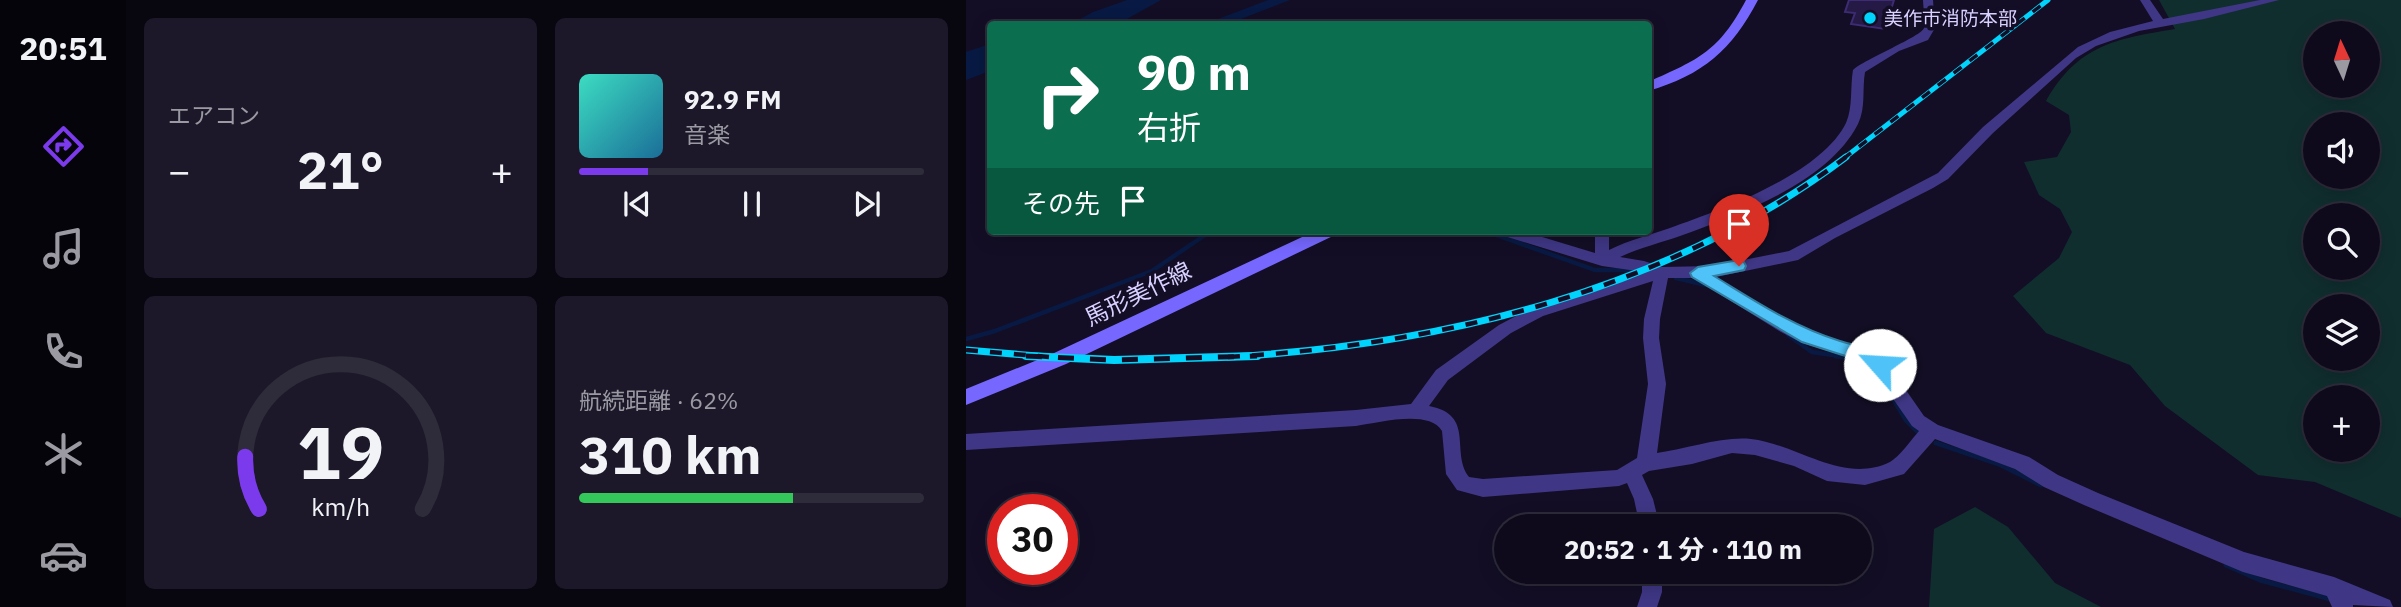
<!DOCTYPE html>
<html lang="ja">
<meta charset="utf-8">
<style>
:root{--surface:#0e0a1c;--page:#1c1829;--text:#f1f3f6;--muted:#9b9aa3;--line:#2e2b3b;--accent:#7c3aed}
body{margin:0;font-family:"IBM Plex Sans","Noto Sans JP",sans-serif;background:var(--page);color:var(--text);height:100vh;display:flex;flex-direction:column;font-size:26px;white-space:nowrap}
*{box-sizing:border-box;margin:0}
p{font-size:23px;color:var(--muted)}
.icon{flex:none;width:38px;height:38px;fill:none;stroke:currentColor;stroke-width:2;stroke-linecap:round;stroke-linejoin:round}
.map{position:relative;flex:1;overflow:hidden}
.details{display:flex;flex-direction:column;gap:18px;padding:18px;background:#08060f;width:840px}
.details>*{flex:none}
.banner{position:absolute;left:21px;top:21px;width:665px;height:214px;border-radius:7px;box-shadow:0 4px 18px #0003,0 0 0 2px var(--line);background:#0b6e4f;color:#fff;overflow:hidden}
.needle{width:46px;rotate:356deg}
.tools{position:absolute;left:1337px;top:21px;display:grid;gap:14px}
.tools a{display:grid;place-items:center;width:77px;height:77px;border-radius:50%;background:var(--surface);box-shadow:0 4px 18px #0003,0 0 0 2px var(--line);font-size:35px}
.speed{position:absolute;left:21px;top:494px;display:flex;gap:14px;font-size:35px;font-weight:700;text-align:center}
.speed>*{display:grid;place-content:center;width:91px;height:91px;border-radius:50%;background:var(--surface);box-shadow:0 4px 18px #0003,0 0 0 2px var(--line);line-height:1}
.speed .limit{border:10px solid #d22;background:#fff;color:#111}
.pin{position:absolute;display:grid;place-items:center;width:60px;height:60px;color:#fff;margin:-72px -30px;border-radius:50% 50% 50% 0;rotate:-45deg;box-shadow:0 0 7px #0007}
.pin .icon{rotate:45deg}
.me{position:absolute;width:77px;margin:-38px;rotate:296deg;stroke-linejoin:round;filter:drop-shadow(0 0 5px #0008)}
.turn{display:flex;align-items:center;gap:24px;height:147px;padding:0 35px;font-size:32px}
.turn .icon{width:91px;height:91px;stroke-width:2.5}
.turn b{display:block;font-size:49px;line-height:60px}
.then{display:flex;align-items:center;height:66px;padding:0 35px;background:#0003;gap:14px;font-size:26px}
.big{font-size:52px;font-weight:700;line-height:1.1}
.details .card{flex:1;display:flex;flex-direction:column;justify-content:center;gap:10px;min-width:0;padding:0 24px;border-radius:10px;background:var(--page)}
.details .dial{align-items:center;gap:0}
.dial svg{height:182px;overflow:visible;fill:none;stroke:var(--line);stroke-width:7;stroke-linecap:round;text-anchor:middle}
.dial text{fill:var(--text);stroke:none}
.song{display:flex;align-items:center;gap:21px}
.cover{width:84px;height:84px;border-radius:10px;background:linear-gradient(135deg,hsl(170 70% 55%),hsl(200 70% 35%))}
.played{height:7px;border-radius:4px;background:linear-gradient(90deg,var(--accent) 20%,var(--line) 20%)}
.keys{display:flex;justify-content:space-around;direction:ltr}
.heat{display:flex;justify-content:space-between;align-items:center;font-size:38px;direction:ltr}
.charge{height:10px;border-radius:5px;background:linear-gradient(90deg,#34c759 62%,var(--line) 0)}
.details .tiles{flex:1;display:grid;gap:18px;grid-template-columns:repeat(2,1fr)}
.trip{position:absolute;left:528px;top:514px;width:378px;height:70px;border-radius:35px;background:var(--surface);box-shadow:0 4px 18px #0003,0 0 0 2px var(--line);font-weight:700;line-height:70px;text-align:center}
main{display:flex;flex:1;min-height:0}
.dock{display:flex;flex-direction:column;width:126px;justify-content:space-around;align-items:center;background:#06040b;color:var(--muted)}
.dock .icon{width:49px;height:49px}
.dock .on{color:var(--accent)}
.dock b{font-size:32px;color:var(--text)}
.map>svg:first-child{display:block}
.green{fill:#112e2f;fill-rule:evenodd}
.water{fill:#081a43}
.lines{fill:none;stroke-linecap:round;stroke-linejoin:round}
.stream-far1{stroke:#081a43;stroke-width:4.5}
.stream{stroke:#081a43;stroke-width:5}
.building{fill:#251946;stroke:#3d2b73;stroke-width:2}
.minor{fill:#3f3785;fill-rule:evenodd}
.secondary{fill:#7668ff;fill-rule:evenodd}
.rail-far2-casing{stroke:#00d4fc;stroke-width:5}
.rail-far1-casing{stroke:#00d4fc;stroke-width:7}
.rail-casing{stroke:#00d4fc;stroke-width:8}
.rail-far2{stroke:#130e25;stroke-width:3.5;stroke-dasharray:10;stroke-linecap:butt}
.rail-far1{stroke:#130e25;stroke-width:4.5;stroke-dasharray:12;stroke-linecap:butt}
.rail{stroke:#130e25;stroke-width:5;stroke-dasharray:16;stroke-linecap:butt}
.route{fill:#4fc3f7;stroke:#337fa1;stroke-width:2}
.poi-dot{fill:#00d4fc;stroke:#130e25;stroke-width:2.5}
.labels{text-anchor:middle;stroke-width:7;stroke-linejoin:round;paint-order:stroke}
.far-poi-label{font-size:19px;fill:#d9d1ff;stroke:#130e25;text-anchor:start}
.street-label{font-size:23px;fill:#d9d1ff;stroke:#130e25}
</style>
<main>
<nav class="dock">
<b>20:51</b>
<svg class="icon on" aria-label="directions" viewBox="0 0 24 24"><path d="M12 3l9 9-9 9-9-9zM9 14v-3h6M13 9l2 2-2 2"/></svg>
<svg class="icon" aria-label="music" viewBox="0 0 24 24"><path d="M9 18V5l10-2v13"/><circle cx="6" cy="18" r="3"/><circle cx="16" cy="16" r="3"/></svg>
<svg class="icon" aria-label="phone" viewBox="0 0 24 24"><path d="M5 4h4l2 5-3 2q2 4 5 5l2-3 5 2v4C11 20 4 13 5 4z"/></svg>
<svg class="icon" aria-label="climate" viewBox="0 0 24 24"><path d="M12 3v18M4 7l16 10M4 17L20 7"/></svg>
<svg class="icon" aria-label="car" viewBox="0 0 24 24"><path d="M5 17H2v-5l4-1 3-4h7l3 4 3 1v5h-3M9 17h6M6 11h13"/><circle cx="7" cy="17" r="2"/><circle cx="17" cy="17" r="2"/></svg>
</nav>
<section class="details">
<div class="tiles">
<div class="card"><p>エアコン</p>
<div class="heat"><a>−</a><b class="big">21°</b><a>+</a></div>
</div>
<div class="card">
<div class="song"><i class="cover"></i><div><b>92.9 FM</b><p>音楽</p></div></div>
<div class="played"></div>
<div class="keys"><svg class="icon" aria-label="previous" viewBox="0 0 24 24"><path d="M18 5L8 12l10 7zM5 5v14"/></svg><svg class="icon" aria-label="pause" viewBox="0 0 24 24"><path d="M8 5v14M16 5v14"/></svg><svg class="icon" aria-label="next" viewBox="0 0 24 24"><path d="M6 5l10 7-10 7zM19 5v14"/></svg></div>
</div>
<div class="card dial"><svg viewBox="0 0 100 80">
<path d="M14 69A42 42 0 1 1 86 69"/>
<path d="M14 69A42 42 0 0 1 8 46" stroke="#7c3aed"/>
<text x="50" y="56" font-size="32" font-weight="700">19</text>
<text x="50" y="72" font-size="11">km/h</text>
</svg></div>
<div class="card"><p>航続距離 · 62%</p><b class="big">310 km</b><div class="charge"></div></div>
</div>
</section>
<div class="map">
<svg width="1435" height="607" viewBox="0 0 1435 607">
<rect width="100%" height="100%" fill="#130e25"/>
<g class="green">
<path d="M1193 0H1435V518L1349 482 1292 475 1199 406 1164 365 1080 333 1047 296 1093 258 1106 232 1094 209 1073 195 1058 162 1091 157 1105 132 1103 115 1080 101C1112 45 1149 39 1209 29ZM1349 33H1402V86H1349ZM1349 124H1402V177H1349ZM1349 215H1402V268H1349ZM1349 306H1402V359H1349ZM1349 397H1402V450H1349Z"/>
<polygon points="1009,507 1042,527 1089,583 1135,607 963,607 968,529"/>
</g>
<g class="water">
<polygon points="161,0 195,0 152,24 105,24 127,12"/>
<polygon points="302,0 324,0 262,24 239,24"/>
<polygon points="24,44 24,71 0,80 0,52"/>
</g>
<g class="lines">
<g class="stream-far1">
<polyline points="519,231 629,270 664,270"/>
<polyline points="710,278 740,285"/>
<polyline points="822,335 846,352 881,357"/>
<polyline points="0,339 29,331 186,271 245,231"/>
</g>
<g class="stream">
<polyline points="870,356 891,359"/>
<polyline points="925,395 940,420 951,431"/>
<polyline points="970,443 1035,465 1075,485"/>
<polyline points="1260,565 1294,580 1368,600"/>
</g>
</g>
<polygon class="building" points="883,0 928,0 919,29 885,24 889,13 879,12"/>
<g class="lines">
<g class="minor">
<path d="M957 0H967L969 28 962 40 933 51 899 72C896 89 900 108 892 124 862 183 772 215 714 236 694 243 673 248 654 257L678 261 696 267 747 266 823 251 972 173 1017 127 1112 47 1144 32 1187 21 1174 0H1184L1197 19 1294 0H1313L1238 19 1173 31 1130 46 1110 58 1027 133 982 179 967 188 869 238 832 260 750 277 827 324 847 333 907 351 919 360 958 416 972 425 1063 457 1092 475 1132 493 1278 552 1368 577 1424 600 1427 607 1387 605V607H1366L1361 596 1277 572 1118 505 1078 487 1049 469 969 439 938 474 899 485 861 481 828 466 789 455 766 453 726 464 683 471 676 475 687 499 694 527H674L668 499 661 483 653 486 517 497 491 490 480 474 476 431C463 409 412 423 390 426L0 450V434L390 410 445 404 470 370 533 325 565 308 678 272 636 266 535 235 533 231H556L629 253V231H643V250C663 240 684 235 704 228 755 210 855 174 880 123 887 107 884 87 887 70 899 59 956 36 958 28 960 20 957 8 957 0ZM702 278H728L815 332 836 343 895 361 907 370 946 426 953 431C945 440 934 456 924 462 877 485 831 444 785 439 757 436 720 449 691 453L700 384 693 338 694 319ZM687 281 678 319 677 338 682 384 671 458 651 470 517 479 503 477C484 452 510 415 463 406L482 380 545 333 577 316Z"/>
<polygon points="676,572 696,572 696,592 691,607 671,607 676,592"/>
</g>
<g class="secondary">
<path d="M780 0H792C766 50 737 75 682 91V82C734 59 753 51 780 0Z"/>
<polygon points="349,231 371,231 369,235 100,364 0,405 0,389 86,354"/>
</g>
<g class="rail-far2-casing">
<polyline id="rail-far2" points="877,159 1082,0"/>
</g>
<g class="rail-far1-casing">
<g id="rail-far1">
<polyline points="0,350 83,357"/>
<path d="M262 357C478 345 705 289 880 157"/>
</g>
</g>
<g class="rail-casing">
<polyline id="rail" points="60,356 148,360 291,356"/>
</g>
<use href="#rail-far2" class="rail-far2"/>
<use href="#rail-far1" class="rail-far1"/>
<use href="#rail" class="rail"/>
</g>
<path class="route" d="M773 260 778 262 780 266 778 270 748 276C789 301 828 327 874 341 890 346 914 349 922 365L920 369 914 371 895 361 836 342 726 277 724 273 732 267Z"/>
<circle class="poi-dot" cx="904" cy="18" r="7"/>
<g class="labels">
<g class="far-poi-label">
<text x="918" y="25">美作市消防本部</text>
</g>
<g class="street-label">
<text transform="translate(172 294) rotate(-26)" y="8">馬形美作線</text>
</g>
</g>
</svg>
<div class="tools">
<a><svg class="needle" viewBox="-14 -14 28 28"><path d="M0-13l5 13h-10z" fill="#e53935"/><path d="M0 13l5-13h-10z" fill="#9b9aa3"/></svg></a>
<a><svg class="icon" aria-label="sound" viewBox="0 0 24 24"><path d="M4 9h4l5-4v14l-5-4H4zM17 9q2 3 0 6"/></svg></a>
<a><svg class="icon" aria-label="search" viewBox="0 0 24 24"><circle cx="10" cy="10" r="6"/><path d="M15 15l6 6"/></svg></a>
<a><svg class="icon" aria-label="layers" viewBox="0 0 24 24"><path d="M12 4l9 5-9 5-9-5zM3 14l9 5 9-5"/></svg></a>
<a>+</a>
</div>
<div class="speed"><div class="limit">30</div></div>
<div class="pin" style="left:773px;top:266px;background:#d93025"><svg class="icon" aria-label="arrive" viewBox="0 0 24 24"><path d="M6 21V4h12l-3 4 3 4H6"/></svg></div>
<svg class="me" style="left:914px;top:365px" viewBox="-20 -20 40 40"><circle r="19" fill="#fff"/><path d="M0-13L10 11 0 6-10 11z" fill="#4fc3f7"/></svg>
<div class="trip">20:52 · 1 分 · 110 m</div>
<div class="banner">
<div class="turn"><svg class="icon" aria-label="right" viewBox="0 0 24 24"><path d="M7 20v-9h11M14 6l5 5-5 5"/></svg><div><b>90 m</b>右折</div></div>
<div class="then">その先<svg class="icon" aria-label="arrive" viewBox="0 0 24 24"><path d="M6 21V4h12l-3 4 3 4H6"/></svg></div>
</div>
</div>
</main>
